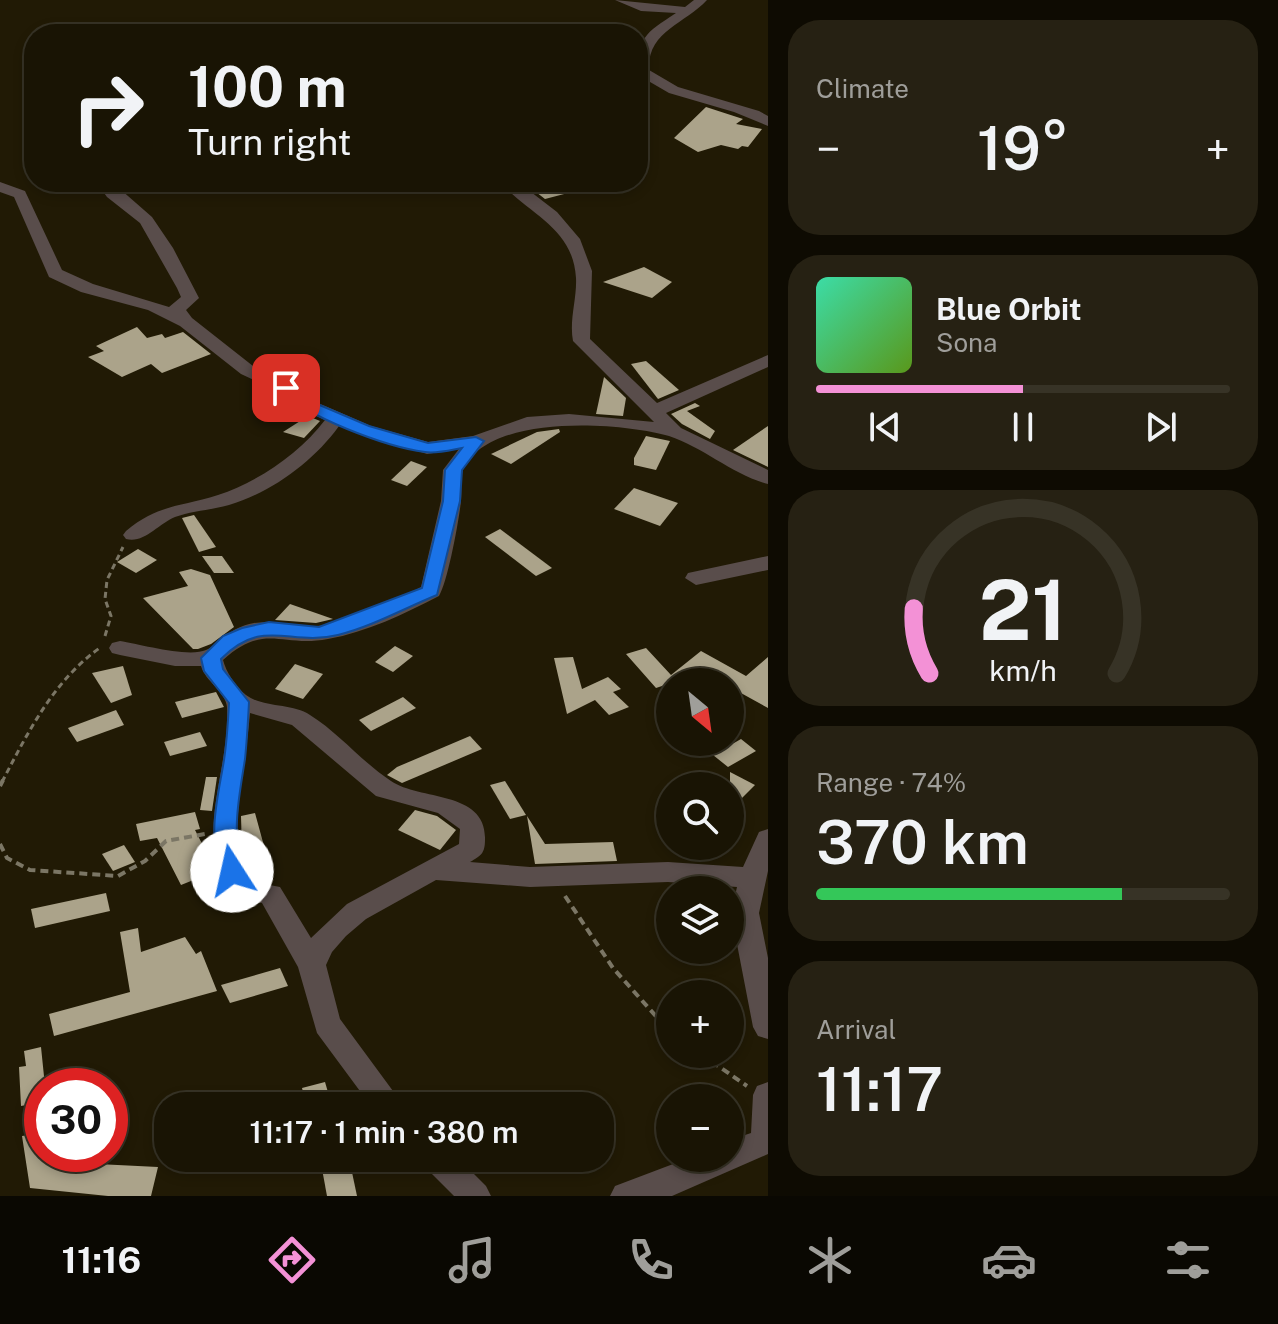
<!DOCTYPE html>
<meta charset="utf-8">
<style>
:root{--surface:#191404;--page:#262113;--text:#f1f3f6;--muted:#9f9e9a;--line:#373326;--accent:#f391d6}
body{margin:0;font-family:"Public Sans",sans-serif;background:var(--page);color:var(--text);height:100vh;display:flex;flex-direction:column;font-size:30px;white-space:nowrap}
*{box-sizing:border-box;margin:0}
p{font-size:26px;color:var(--muted)}
.icon{flex:none;width:44px;height:44px;fill:none;stroke:currentColor;stroke-width:2;stroke-linecap:round;stroke-linejoin:round}
.map{position:relative;flex:1;overflow:hidden}
.details{display:flex;flex-direction:column;gap:20px;padding:20px;background:#0e0b02;width:510px}
.details>*{flex:none}
.guide{position:absolute;left:24px;top:24px;width:624px;height:168px;border-radius:32px;box-shadow:0 4px 12px #0003,0 0 0 2px var(--line);background:#191404;color:var(--text);overflow:hidden}
.needle{width:52px;rotate:151deg}
.controls{position:absolute;left:656px;top:668px;display:grid;gap:16px}
.controls a{display:grid;place-items:center;width:88px;height:88px;border-radius:50%;background:var(--surface);box-shadow:0 4px 12px #0003,0 0 0 2px var(--line);font-size:40px}
.speed{position:absolute;left:24px;top:1068px;display:flex;gap:16px;font-size:40px;font-weight:700;text-align:center}
.speed>*{display:grid;place-content:center;width:104px;height:104px;border-radius:50%;background:var(--surface);box-shadow:0 4px 12px #0003,0 0 0 2px var(--line);line-height:1}
.speed .limit{border:12px solid #d22;background:#fff;color:#111}
.pin{position:absolute;display:grid;place-items:center;width:68px;height:68px;color:#fff;margin:-34px;border-radius:16px;box-shadow:0 4px 12px #0006}
.me{position:absolute;width:88px;margin:-44px;rotate:350deg;stroke-linejoin:round;filter:drop-shadow(0 0 6px #0008)}
.turn{display:flex;align-items:center;gap:28px;height:168px;padding:0 32px;font-size:36px}
.turn .icon{width:104px;height:104px;stroke-width:2.5}
.turn b{display:block;font-size:56px;line-height:68px}
.big{font-size:60px;font-weight:600;line-height:1.1}
.details .card{flex:1;display:flex;flex-direction:column;justify-content:center;gap:12px;min-width:0;padding:0 28px;border-radius:32px;background:var(--page)}
.details .dial{align-items:center;gap:0}
.dial svg{height:208px;overflow:visible;fill:none;stroke:var(--line);stroke-width:7;stroke-linecap:round;text-anchor:middle}
.dial text{fill:var(--text);stroke:none}
.song{display:flex;align-items:center;gap:24px}
.cover{width:96px;height:96px;border-radius:12px;background:linear-gradient(135deg,hsl(160 70% 55%),hsl(90 70% 35%))}
.played{height:8px;border-radius:4px;background:linear-gradient(90deg,var(--accent) 50%,var(--line) 50%)}
.keys{display:flex;justify-content:space-around;direction:ltr}
.heat{display:flex;justify-content:space-between;align-items:center;font-size:44px;direction:ltr}
.charge{height:12px;border-radius:6px;background:linear-gradient(90deg,#34c759 74%,var(--line) 0)}
.trip{position:absolute;left:154px;top:1092px;width:460px;height:80px;border-radius:32px;background:var(--surface);box-shadow:0 4px 12px #0003,0 0 0 2px var(--line);font-weight:600;line-height:80px;text-align:center}
.tab-bar{display:flex;height:128px;justify-content:space-around;align-items:center;background:#0a0802;color:var(--muted)}
.tab-bar .icon{width:56px;height:56px}
.tab-bar .on{color:var(--accent)}
.tab-bar b{font-size:36px;color:var(--text)}
main{display:flex;flex:1;min-height:0}
.map>svg:first-child{display:block}
.building{fill:#aba38a}
.lines{fill:none;stroke-linecap:round;stroke-linejoin:round}
.path-far1{stroke:#7b7665;stroke-width:3;stroke-dasharray:6 4;stroke-linecap:butt}
.path{stroke:#7b7665;stroke-width:4;stroke-dasharray:8 5;stroke-linecap:butt}
.minor{fill:#594d4b;fill-rule:evenodd}
.route{fill:#1a73e8;stroke:#114b97;stroke-width:2}
</style>
<main>
<div class="map">
<svg width="768" height="1196" viewBox="0 0 768 1196">
<rect width="100%" height="100%" fill="#211a05"/>
<g class="building">
<polygon points="706,107 743,119 736,124 762,129 748,147 742,146 738,149 721,145 698,152 674,138"/>
<polygon points="523,182 590,182 591,187 545,199"/>
<polygon points="644,267 672,282 652,298 603,282"/>
<polygon points="137,327 147,338 162,334 165,338 183,332 211,354 162,373 151,364 122,377 88,357 104,351 96,346"/>
<polygon points="646,361 679,390 658,399 631,364"/>
<polygon points="604,377 626,398 623,416 596,414"/>
<polygon points="695,403 700,406 687,411 715,431 710,439 682,424 671,414"/>
<polygon points="308,416 320,421 304,438 283,432"/>
<polygon points="768,426 768,467 733,450"/>
<polygon points="559,429 560,432 511,464 491,454 537,432"/>
<polygon points="646,436 670,441 656,470 634,465 634,458"/>
<polygon points="411,461 427,467 407,486 391,480"/>
<polygon points="634,488 678,503 660,526 614,509"/>
<polygon points="194,515 216,547 199,552 182,518"/>
<polygon points="500,529 552,568 536,576 485,537"/>
<polygon points="138,549 157,560 136,573 117,562"/>
<polygon points="202,556 222,556 234,573 214,573"/>
<polygon points="191,569 210,575 234,627 211,644 198,649 193,649 143,598 188,586 179,572"/>
<polygon points="290,604 333,619 316,623 275,620"/>
<polygon points="395,646 413,656 393,672 375,662"/>
<polygon points="646,648 671,675 701,651 746,676 768,657 768,708 730,687 730,682 721,682 704,672 656,688 626,654"/>
<polygon points="573,657 582,689 608,677 621,689 613,692 629,707 609,715 595,700 567,714 554,658"/>
<polygon points="295,664 323,674 303,699 275,689"/>
<polygon points="123,666 132,695 111,703 92,673"/>
<polygon points="216,692 224,707 182,718 175,702"/>
<polygon points="403,697 416,708 371,731 359,720"/>
<polygon points="116,710 124,725 77,742 68,728"/>
<polygon points="200,732 207,746 170,756 164,742"/>
<polygon points="470,736 482,749 402,783 387,775 397,767"/>
<polygon points="741,739 756,751 728,767 713,755"/>
<polygon points="730,772 755,785 730,810"/>
<polygon points="206,777 217,777 212,811 200,810"/>
<polygon points="505,781 526,815 510,819 490,785"/>
<polygon points="415,810 437,816 456,830 440,850 398,830"/>
<polygon points="195,812 200,829 195,830 216,871 181,885 157,838 140,841 136,824"/>
<polygon points="255,813 273,879 263,881 251,878 242,851 241,816"/>
<polygon points="527,816 545,844 613,842 617,861 535,864"/>
<polygon points="124,845 135,862 113,871 102,854"/>
<polygon points="106,893 110,911 35,928 31,909"/>
<polygon points="138,928 141,952 185,937 196,954 201,951 217,991 54,1036 49,1014 130,992 120,932"/>
<polygon points="280,968 288,986 230,1003 221,985"/>
<polygon points="41,1047 45,1086 42,1086 42,1102 21,1106 19,1067 26,1066 24,1051"/>
<polygon points="325,1082 332,1106 307,1106 302,1088"/>
<polygon points="42,1133 42,1154 56,1154 57,1162 158,1167 151,1196 108,1196 30,1188 22,1136"/>
<polygon points="320,1158 349,1158 357,1196 327,1196"/>
</g>
<g class="lines">
<g class="path-far1">
<polyline points="105,636 111,616 105,599 107,580 123,547"/>
<path d="M2 782C28 732 54 680 101 647"/>
</g>
<g class="path">
<polyline points="0,786 3,780"/>
<polyline points="0,844 7,858 30,870 118,876 145,861 166,841 205,834"/>
<polyline points="565,896 613,968 670,1032"/>
<polyline points="701,1054 747,1086"/>
</g>
<g class="minor">
<path d="M615 0 685 7 694 0H707C685 24 647 31 649 70L678 87 759 111 768 116V126L734 112 669 93 638 75C638 37 644 34 676 13L641 11Z"/>
<path d="M0 182 25 191 62 270 93 284 169 307 181 297 177 288 140 223 107 197 96 182H112L152 217 173 248 199 298 186 310 192 318 253 366 293 384 316 402 371 426 428 442 473 436 527 417 569 414 654 422 573 341C569 320 577 299 576 278 573 227 529 215 500 182H518L557 212 580 239 592 271 590 339 657 403 768 355V367L666 413 681 428 768 470V484C733 475 703 447 669 436 620 422 487 413 463 470 460 478 462 491 461 501 459 520 448 581 439 596 404 614 367 632 328 639 281 648 265 622 223 660 226 672 236 687 246 695 263 708 292 703 310 715 339 733 362 762 391 781 420 801 487 790 485 840 485 853 481 856 470 862L530 867 668 862 743 867 759 832 768 829V871L759 913 768 958V1039L758 1036 753 1027 731 913 737 887 668 882 530 887 436 880 366 919 346 936 332 952 326 965 340 1019 404 1106H371L317 1033 298 967 262 903 230 897C193 830 230 775 227 707 226 692 205 681 201 666H175L120 655 112 653 109 648 112 643 120 641C140 644 188 658 206 650 224 642 227 628 254 623 275 620 296 627 316 626 352 624 390 604 421 587L441 501 443 470 459 449 427 454 339 426C313 462 272 492 229 505 211 510 192 511 175 517 158 524 144 544 126 539L123 535 126 531C158 504 181 507 218 495 258 482 300 453 325 420L302 410 279 392 241 374 180 326 148 310 81 292 49 277 14 197 0 192ZM250 713 292 725 376 796 438 813 460 829 459 844 347 904 311 938 280 887 249 881C246 871 241 861 239 851 233 812 247 755 250 713Z"/>
<polygon points="768,556 768,570 696,585 685,578 688,573"/>
<polygon points="768,1082 768,1154 672,1196 610,1196 615,1186 689,1158 730,1158 730,1140 751,1133 753,1095 757,1086"/>
<polygon points="421,1158 458,1158 486,1186 491,1196 454,1196 426,1168"/>
</g>
</g>
<path class="route" d="M286 384 315 403 369 426 428 443 476 437 484 441 462 470 460 501 437 595C405 608 371 627 338 635 289 647 264 616 221 659L223 669 249 702C248 721 247 740 245 759 239 798 231 832 243 871L240 877 232 879 225 877C205 840 218 798 224 760 227 741 228 722 229 703L204 671 201 658 223 636 242 628 269 622 319 627 422 588 443 501 445 470 462 448C451 450 436 454 425 452 387 447 304 417 279 388Z"/>
</svg>
<div class="controls">
<a><svg class="needle" viewBox="-14 -14 28 28"><path d="M0-13l5 13h-10z" fill="#e53935"/><path d="M0 13l5-13h-10z" fill="#9f9e9a"/></svg></a>
<a><svg class="icon" aria-label="search" viewBox="0 0 24 24"><circle cx="10" cy="10" r="6"/><path d="M15 15l6 6"/></svg></a>
<a><svg class="icon" aria-label="layers" viewBox="0 0 24 24"><path d="M12 4l9 5-9 5-9-5zM3 14l9 5 9-5"/></svg></a>
<a>+</a>
<a>−</a>
</div>
<div class="speed"><div class="limit">30</div></div>
<div class="pin" style="left:286px;top:388px;background:#d93025"><svg class="icon" aria-label="arrive" viewBox="0 0 24 24"><path d="M6 21V4h12l-3 4 3 4H6"/></svg></div>
<svg class="me" style="left:232px;top:871px" viewBox="-20 -20 40 40"><circle r="19" fill="#fff"/><path d="M0-13L10 11 0 6-10 11z" fill="#1a73e8"/></svg>
<div class="trip">11:17 · 1 min · 380 m</div>
<div class="guide">
<div class="turn"><svg class="icon" aria-label="right" viewBox="0 0 24 24"><path d="M7 20v-9h11M14 6l5 5-5 5"/></svg><div><b>100 m</b>Turn right</div></div>
</div>
</div>
<section class="details">
<div class="card"><p>Climate</p>
<div class="heat"><a>−</a><b class="big">19°</b><a>+</a></div>
</div>
<div class="card">
<div class="song"><i class="cover"></i><div><b>Blue Orbit</b><p>Sona</p></div></div>
<div class="played"></div>
<div class="keys"><svg class="icon" aria-label="previous" viewBox="0 0 24 24"><path d="M18 5L8 12l10 7zM5 5v14"/></svg><svg class="icon" aria-label="pause" viewBox="0 0 24 24"><path d="M8 5v14M16 5v14"/></svg><svg class="icon" aria-label="next" viewBox="0 0 24 24"><path d="M6 5l10 7-10 7zM19 5v14"/></svg></div>
</div>
<div class="card dial"><svg viewBox="0 0 100 80">
<path d="M14 69A42 42 0 1 1 86 69"/>
<path d="M14 69A42 42 0 0 1 8 44" stroke="#f391d6"/>
<text x="50" y="56" font-size="32" font-weight="700">21</text>
<text x="50" y="72" font-size="11">km/h</text>
</svg></div>
<div class="card"><p>Range · 74%</p><b class="big">370 km</b><div class="charge"></div></div>
<div class="card"><p>Arrival</p><b class="big">11:17</b></div>
</section>
</main>
<nav class="tab-bar">
<b>11:16</b>
<svg class="icon on" aria-label="directions" viewBox="0 0 24 24"><path d="M12 3l9 9-9 9-9-9zM9 14v-3h6M13 9l2 2-2 2"/></svg>
<svg class="icon" aria-label="music" viewBox="0 0 24 24"><path d="M9 18V5l10-2v13"/><circle cx="6" cy="18" r="3"/><circle cx="16" cy="16" r="3"/></svg>
<svg class="icon" aria-label="phone" viewBox="0 0 24 24"><path d="M5 4h4l2 5-3 2q2 4 5 5l2-3 5 2v4C11 20 4 13 5 4z"/></svg>
<svg class="icon" aria-label="climate" viewBox="0 0 24 24"><path d="M12 3v18M4 7l16 10M4 17L20 7"/></svg>
<svg class="icon" aria-label="car" viewBox="0 0 24 24"><path d="M5 17H2v-5l4-1 3-4h7l3 4 3 1v5h-3M9 17h6M6 11h13"/><circle cx="7" cy="17" r="2"/><circle cx="17" cy="17" r="2"/></svg>
<svg class="icon" aria-label="filters" viewBox="0 0 24 24"><path d="M4 7h16M4 17h16"/><circle cx="9" cy="7" r="2"/><circle cx="15" cy="17" r="2"/></svg>
</nav>
